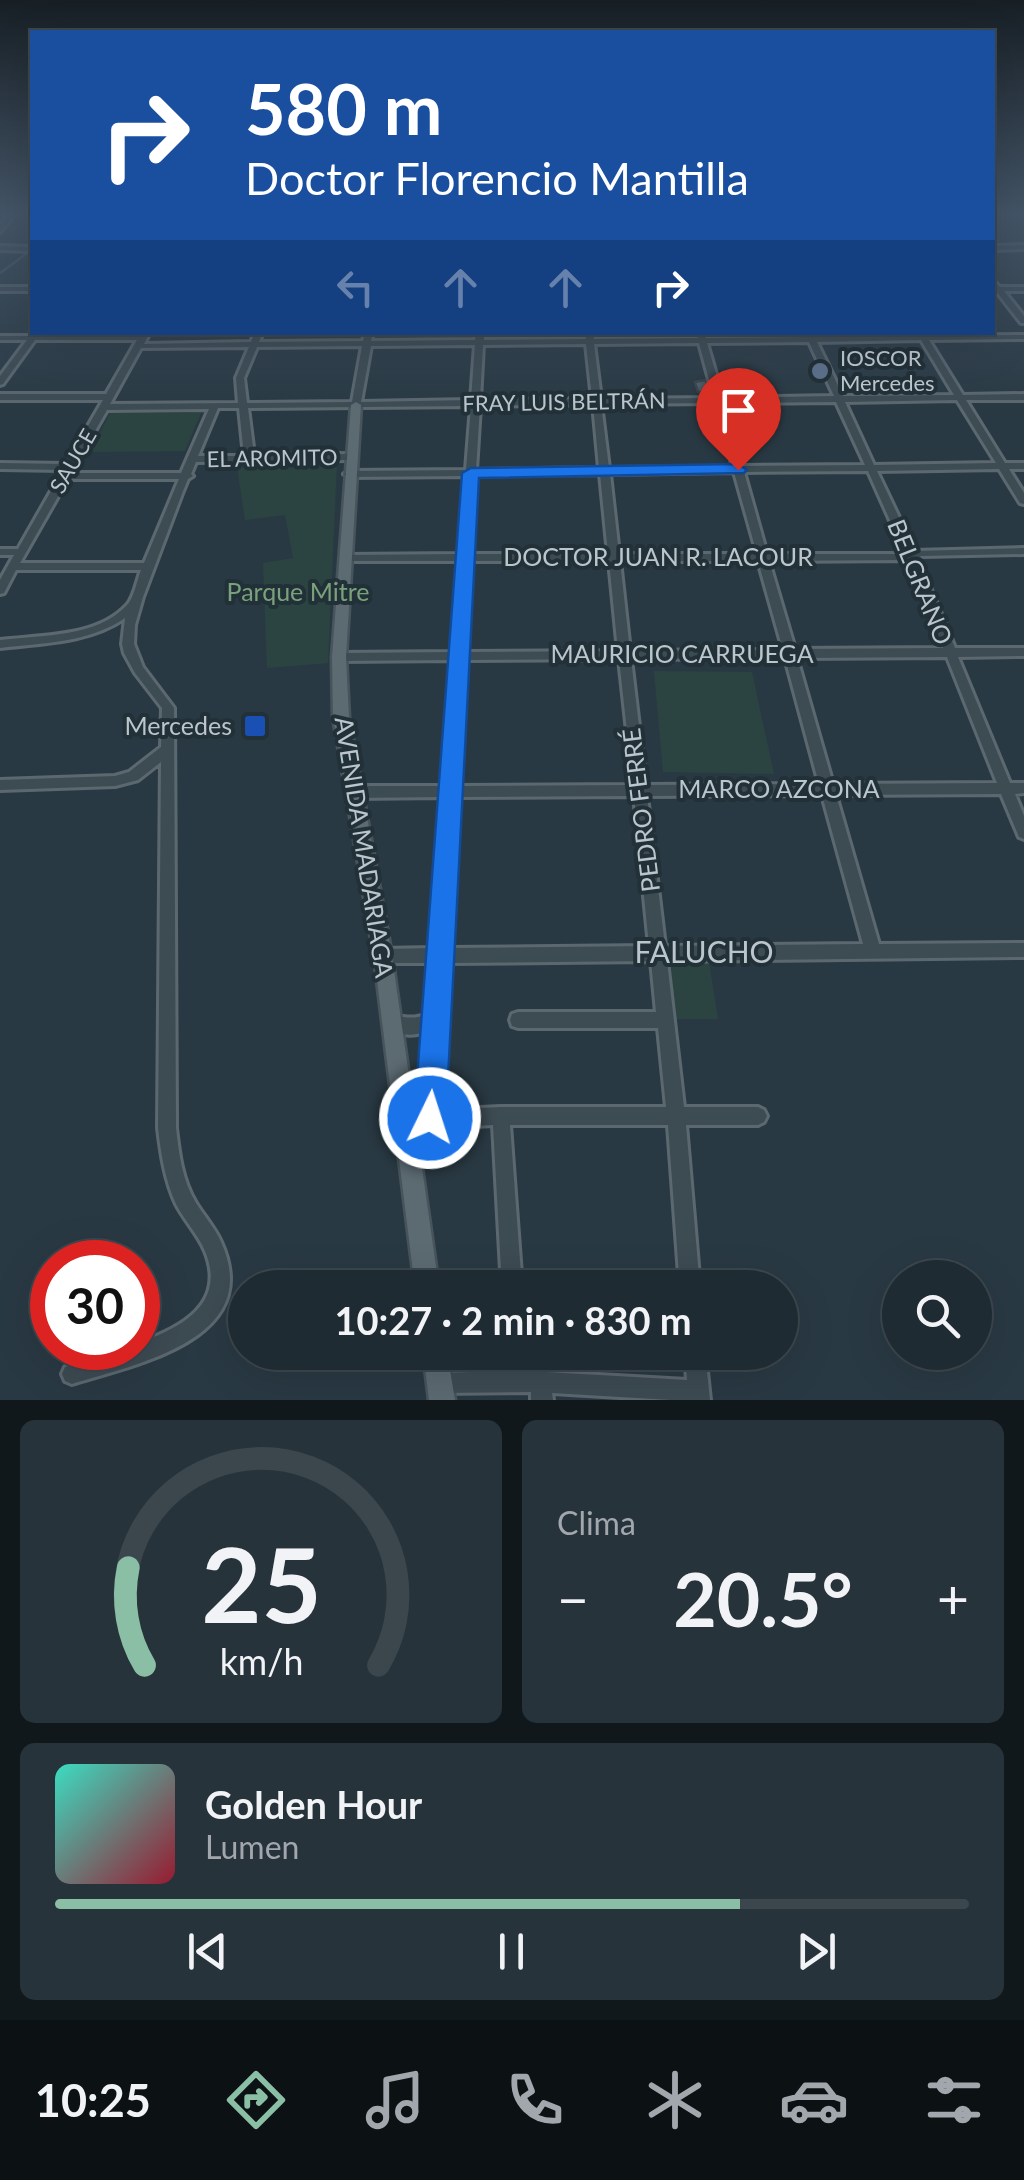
<!DOCTYPE html>
<html lang="es">
<meta charset="utf-8">
<style>
:root{--surface:#1f2b32;--page:#27333a;--text:#f1f3f6;--muted:#a1a7ac;--line:#3c474d;--accent:#8abfa5}
body{margin:0;font-family:Lato,sans-serif;background:var(--page);color:var(--text);height:100vh;display:flex;flex-direction:column;font-size:38px;white-space:nowrap}
*{box-sizing:border-box;margin:0}
p{font-size:32px;color:var(--muted)}
.icon{flex:none;width:55px;height:55px;fill:none;stroke:currentColor;stroke-width:2;stroke-linecap:round;stroke-linejoin:round}
.map{position:relative;height:1400px;overflow:hidden}
.details{display:flex;flex-direction:column;gap:20px;padding:20px;background:#11181c;flex:1}
.details>*{flex:none}
.banner{position:absolute;left:30px;top:30px;width:965px;height:305px;border-radius:0px;box-shadow:0 10px 40px #0002,0 0 0 2px var(--line);background:#1a4fa0;color:#fff;overflow:hidden}
.controls{position:absolute;left:882px;top:1260px;display:grid;gap:20px}
.controls a{display:grid;place-items:center;width:110px;height:110px;border-radius:50%;background:var(--surface);box-shadow:0 10px 40px #0002,0 0 0 2px var(--line);font-size:50px}
.speed{position:absolute;left:30px;top:1240px;display:flex;gap:20px;font-size:50px;font-weight:700;text-align:center}
.speed>*{display:grid;place-content:center;width:130px;height:130px;border-radius:50%;background:var(--surface);box-shadow:0 10px 40px #0002,0 0 0 2px var(--line);line-height:1}
.speed .limit{border:15px solid #d22;background:#fff;color:#111}
.pin{position:absolute;display:grid;place-items:center;width:85px;height:85px;color:#fff;margin:-102px -42px;border-radius:50% 50% 50% 0;rotate:-45deg;box-shadow:0 0 10px #0007}
.pin .icon{rotate:45deg}
.me{position:absolute;width:110px;margin:-55px;rotate:4deg;stroke-linejoin:round;filter:drop-shadow(0 0 8px #0008)}
.turn{display:flex;align-items:center;gap:35px;height:210px;padding:0 50px;font-size:45px}
.turn .icon{width:130px;height:130px;stroke-width:2.5}
.turn b{display:block;font-size:70px;line-height:85px}
.lanes{display:flex;align-items:center;height:95px;padding:0 50px;background:#0003;justify-content:center;gap:50px;direction:ltr}
.lanes .off{opacity:.35}
.big{font-size:75px;font-weight:700;line-height:1.1}
.details .card{flex:1;display:flex;flex-direction:column;justify-content:center;gap:15px;min-width:0;padding:0 35px;border-radius:15px;background:var(--page)}
.details .dial{align-items:center;gap:0}
.dial svg{height:260px;overflow:visible;fill:none;stroke:var(--line);stroke-width:7;stroke-linecap:round;text-anchor:middle}
.dial text{fill:var(--text);stroke:none}
.song{display:flex;align-items:center;gap:30px}
.cover{width:120px;height:120px;border-radius:15px;background:linear-gradient(135deg,hsl(170 70% 55%),hsl(350 70% 35%))}
.played{height:10px;border-radius:5px;background:linear-gradient(90deg,var(--accent) 75%,var(--line) 75%)}
.keys{display:flex;justify-content:space-around;direction:ltr}
.heat{display:flex;justify-content:space-between;align-items:center;font-size:55px;direction:ltr}
.details .tiles{flex:1;display:grid;gap:20px;grid-template-columns:1fr 1fr}
.card:last-child{grid-column:span 2}
.trip{position:absolute;left:228px;top:1270px;width:570px;height:100px;border-radius:50px;background:var(--surface);box-shadow:0 10px 40px #0002,0 0 0 2px var(--line);font-weight:700;line-height:100px;text-align:center}
.tabs{display:flex;height:160px;justify-content:space-around;align-items:center;background:#0c1114;color:var(--muted)}
.tabs .icon{width:70px;height:70px}
.tabs .on{color:var(--accent)}
.tabs b{font-size:45px;color:var(--text)}
.map>svg:first-child{display:block}
.green{fill:#2b4441}
.lines{fill:none;stroke-linecap:round;stroke-linejoin:round}
.stream{stroke:#3e5969;stroke-width:2.5}
.building{fill:#556670;stroke:#3c474e;stroke-width:2.5}
.minor-casing{stroke:#5c6870;stroke-width:6}
.major-casing{stroke:#47545c;stroke-width:5}
.minor{fill:#3d4b53;fill-rule:evenodd}
.major{fill:#5c6a72;fill-rule:evenodd}
.route{fill:#1a73e8;stroke:#114b97;stroke-width:2.5}
.service-dot{fill:#5c6f8a;stroke:#223038;stroke-width:4}
.transit-dot{fill:#1a4fb4;stroke:#223038;stroke-width:4}
.labels{text-anchor:middle;stroke-width:8;stroke-linejoin:round;paint-order:stroke}
.far-poi-label{font-size:22px;fill:#bbc5cc;stroke:#223038;text-anchor:start}
.far-street-label{font-size:22px;fill:#bbc5cc;stroke:#223038}
.street-label{font-size:25px;fill:#bbc5cc;stroke:#223038}
.park-label{font-size:25px;fill:#7aa17b;stroke:#223038}
.poi-label{font-size:25px;fill:#bbc5cc;stroke:#223038;text-anchor:end}
.near-street-label{font-size:30px;fill:#bbc5cc;stroke:#223038}
</style>
<div class="map">
<svg width="1024" height="1400" viewBox="0 0 1024 1400">
<rect width="100%" height="100%" fill="#293943"/>
<g class="green">
<polygon points="110,413 201,413 185,451 90,452"/>
<polygon points="236,460 337,462 328,663 267,668 263,563 293,558 285,515 245,520"/>
<polygon points="654,671 752,672 774,774 663,772"/>
<polygon points="663,962 709,962 718,1019 669,1019"/>
</g>
<g class="lines">
<polyline class="stream" points="0,273 26,254"/>
</g>
<polygon class="building" points="706,380 710,392 698,392 695,382"/>
<g class="lines">
<g class="minor-casing">
<g id="minor">
<polygon points="9,214 15,214 0,232 0,225"/>
<polygon points="1024,245 1024,249 992,250 992,246"/>
<polygon points="0,246 32,247 32,251 0,250"/>
<polygon points="992,280 1000,287 1024,287 1024,291 1004,291 1024,316 1024,323 1021,323 996,291 992,291"/>
<rect x="0" y="287" width="32" height="4"/>
<path d="M142 332H150L144 344 251 342 255 332H263L259 342 363 341 365 332H373L371 341 475 340 476 332H484V340L586 339 585 332H593L594 339 698 338 696 332H704L706 338 807 337V333H810L815 337 918 336 916 332H924L926 336 1024 335V339L929 340 963 395 1024 394V400H966L1005 463H1024V469H1009L1024 493V504L1020 503 999 469 877 471 915 551 1024 548V554L921 556 918 558 955 648H1024V656L958 657 1010 783H1024V793L1015 794 1024 816V839L1019 837 1001 794 836 795 879 944 1024 943V957L667 961 684 1107H758L764 1110 767 1116 764 1122 758 1125H686L700 1288H680L668 1125H510L522 1288H502L493 1125 407 1130 401 1127 398 1121 401 1115 407 1112 422 1111 427 1031C413 1037 401 1035 387 1030L385 1024 387 1018C399 1013 410 1022 428 1014L432 963H383L377 961 375 956 377 951 383 949 433 948 444 797 353 798 348 796 346 792 348 788 353 786H444L453 660 339 661 333 657 339 653 454 652 460 561H345L340 558 345 555 461 554 466 476 349 477 344 474 349 471 466 470 471 406 248 408 254 455 350 454 355 457 350 460 196 462 191 474 193 476 188 479 183 491 143 597 135 625 134 644 143 667 174 708 176 1128C179 1154 182 1180 196 1203 204 1216 215 1228 221 1242 265 1339 137 1364 72 1384L65 1381 62 1374 65 1367 125 1348H138V1343C181 1328 227 1304 205 1251 198 1234 184 1220 176 1204 165 1180 161 1154 158 1128L161 762 138 780 115 786 0 790V780L115 776 129 772 161 747 162 708 135 673 124 653 122 644 125 618C89 643 42 643 0 648V640C40 635 97 638 127 605 134 598 137 580 141 570H16L4 593 0 594V580L14 555H0V549H18L63 470 0 469V463L66 464 103 400H0V394H106L137 340H35L3 384 0 385V376L27 340H0V336H30L34 334 38 336H140ZM921 340 954 395 843 396 817 342ZM809 342 834 396 723 398 707 343ZM699 343 714 398 601 399 594 344ZM586 344 592 399 480 400 483 345ZM475 345 471 400 361 402 371 346ZM362 346 352 402 247 403 244 378 257 347ZM249 347 236 378 238 403 110 404 141 348ZM957 400 996 463 874 465 845 402ZM836 402 865 465 742 466 724 403ZM715 403 733 467 609 468 601 404ZM593 404 599 468 476 470 480 406ZM218 408H239L244 456H198ZM209 409 181 473H71L107 410ZM868 471 905 554H767L744 472ZM734 472 757 554H619L610 474ZM600 474 608 554H471L476 475ZM68 479H179L144 563H20ZM908 560 943 648 795 649 769 561ZM471 561H609L618 651 466 652ZM620 561H758L783 650 630 651ZM947 657 997 783 833 784 797 658ZM785 658 819 784 646 785 631 659ZM619 659 633 785 458 786 465 660ZM822 795 863 944 665 946 647 796ZM634 796 649 946 449 948 457 797ZM651 961 656 1012H518L512 1014 510 1020 512 1026 518 1028H658L666 1107H501L439 1110 448 963Z"/>
<polygon points="506,1352 526,1352 528,1371 687,1380 685,1352 705,1352 710,1400 671,1400 552,1393 553,1400 531,1400 531,1392 439,1393 432,1390 429,1383 432,1376 439,1373 507,1371"/>
</g>
</g>
<g class="major-casing">
<g id="major">
<polygon points="356,402 361,405 346,657 349,717 392,956 439,1288 415,1288 374,956 333,717 332,657 351,405"/>
<polygon points="423,1352 447,1352 455,1400 429,1400"/>
</g>
</g>
<use href="#minor" class="minor"/>
<use href="#major" class="major"/>
</g>
<linearGradient id="sky" x2="0" y2="1"><stop stop-color="#171f25"/><stop offset="0.52" stop-color="#435466"/><stop offset="1" stop-color="#435466" stop-opacity="0"/></linearGradient>
<rect width="1024" height="410" fill="url(#sky)"/>
<polygon class="route" points="738,464 747,470 744,473 479,478 446,1118 441,1130 430,1134 418,1130 414,1118 462,473 471,468"/>
<circle class="service-dot" cx="820" cy="371" r="10"/>
<rect class="transit-dot" x="243" y="714" width="24" height="24" rx="5"/>
<g class="labels">
<g class="far-poi-label">
<text x="840" y="366">IOSCOR<tspan x="840" dy="25">Mercedes</tspan></text>
</g>
<g class="far-street-label">
<text transform="translate(564 402) rotate(-1)" y="8">FRAY LUIS BELTRÁN</text>
<text transform="translate(272 458) rotate(-1)" y="8">EL AROMITO</text>
<text transform="translate(73 461) rotate(-60)" y="8">SAUCE</text>
</g>
<g class="street-label">
<text x="658" y="566">DOCTOR JUAN R. LACOUR</text>
<text transform="translate(920 582) rotate(68)" y="9">BELGRANO</text>
<text x="682" y="663">MAURICIO CARRUEGA</text>
<text x="779" y="798">MARCO AZCONA</text>
<text transform="translate(641 810) rotate(-97)" y="9">PEDRO FERRÉ</text>
<text transform="translate(364 847) rotate(81)" y="9">AVENIDA MADARIAGA</text>
</g>
<g class="park-label">
<text x="298" y="601">Parque Mitre</text>
</g>
<g class="poi-label">
<text x="232" y="735">Mercedes</text>
</g>
<g class="near-street-label">
<text x="704" y="963">FALUCHO</text>
</g>
</g>
</svg>
<div class="controls">
<a><svg class="icon" aria-label="search" viewBox="0 0 24 24"><circle cx="10" cy="10" r="6"/><path d="M15 15l6 6"/></svg></a>
</div>
<div class="speed"><div class="limit">30</div></div>
<div class="pin" style="left:738px;top:470px;background:#d93025"><svg class="icon" aria-label="arrive" viewBox="0 0 24 24"><path d="M6 21V4h12l-3 4 3 4H6"/></svg></div>
<svg class="me" style="left:430px;top:1118px" viewBox="-20 -20 40 40"><circle r="17" fill="#1a73e8" stroke="#fff" stroke-width="3"/><path d="M0-11L8 9 0 5-8 9z" fill="#fff"/></svg>
<div class="trip">10:27 · 2 min · 830 m</div>
<div class="banner">
<div class="turn"><svg class="icon" aria-label="right" viewBox="0 0 24 24"><path d="M7 20v-9h11M14 6l5 5-5 5"/></svg><div><b>580 m</b>Doctor Florencio Mantilla</div></div>
<div class="lanes"><svg class="icon off" aria-label="left" viewBox="0 0 24 24"><path d="M17 20v-9H6M10 6l-5 5 5 5"/></svg><svg class="icon off" aria-label="ahead" viewBox="0 0 24 24"><path d="M12 20V5M6 11l6-6 6 6"/></svg><svg class="icon off" aria-label="ahead" viewBox="0 0 24 24"><path d="M12 20V5M6 11l6-6 6 6"/></svg><svg class="icon" aria-label="right" viewBox="0 0 24 24"><path d="M7 20v-9h11M14 6l5 5-5 5"/></svg></div>
</div>
</div>
<section class="details">
<div class="tiles">
<div class="card dial"><svg viewBox="0 0 100 80">
<path d="M14 69A42 42 0 1 1 86 69"/>
<path d="M14 69A42 42 0 0 1 9 39" stroke="#8abfa5"/>
<text x="50" y="56" font-size="32" font-weight="700">25</text>
<text x="50" y="72" font-size="11">km/h</text>
</svg></div>
<div class="card"><p>Clima</p>
<div class="heat"><a>−</a><b class="big">20.5°</b><a>+</a></div>
</div>
<div class="card">
<div class="song"><i class="cover"></i><div><b>Golden Hour</b><p>Lumen</p></div></div>
<div class="played"></div>
<div class="keys"><svg class="icon" aria-label="previous" viewBox="0 0 24 24"><path d="M18 5L8 12l10 7zM5 5v14"/></svg><svg class="icon" aria-label="pause" viewBox="0 0 24 24"><path d="M8 5v14M16 5v14"/></svg><svg class="icon" aria-label="next" viewBox="0 0 24 24"><path d="M6 5l10 7-10 7zM19 5v14"/></svg></div>
</div>
</div>
</section>
<nav class="tabs">
<b>10:25</b>
<svg class="icon on" aria-label="directions" viewBox="0 0 24 24"><path d="M12 3l9 9-9 9-9-9zM9 14v-3h6M13 9l2 2-2 2"/></svg>
<svg class="icon" aria-label="music" viewBox="0 0 24 24"><path d="M9 18V5l10-2v13"/><circle cx="6" cy="18" r="3"/><circle cx="16" cy="16" r="3"/></svg>
<svg class="icon" aria-label="phone" viewBox="0 0 24 24"><path d="M5 4h4l2 5-3 2q2 4 5 5l2-3 5 2v4C11 20 4 13 5 4z"/></svg>
<svg class="icon" aria-label="climate" viewBox="0 0 24 24"><path d="M12 3v18M4 7l16 10M4 17L20 7"/></svg>
<svg class="icon" aria-label="car" viewBox="0 0 24 24"><path d="M5 17H2v-5l4-1 3-4h7l3 4 3 1v5h-3M9 17h6M6 11h13"/><circle cx="7" cy="17" r="2"/><circle cx="17" cy="17" r="2"/></svg>
<svg class="icon" aria-label="filters" viewBox="0 0 24 24"><path d="M4 7h16M4 17h16"/><circle cx="9" cy="7" r="2"/><circle cx="15" cy="17" r="2"/></svg>
</nav>
